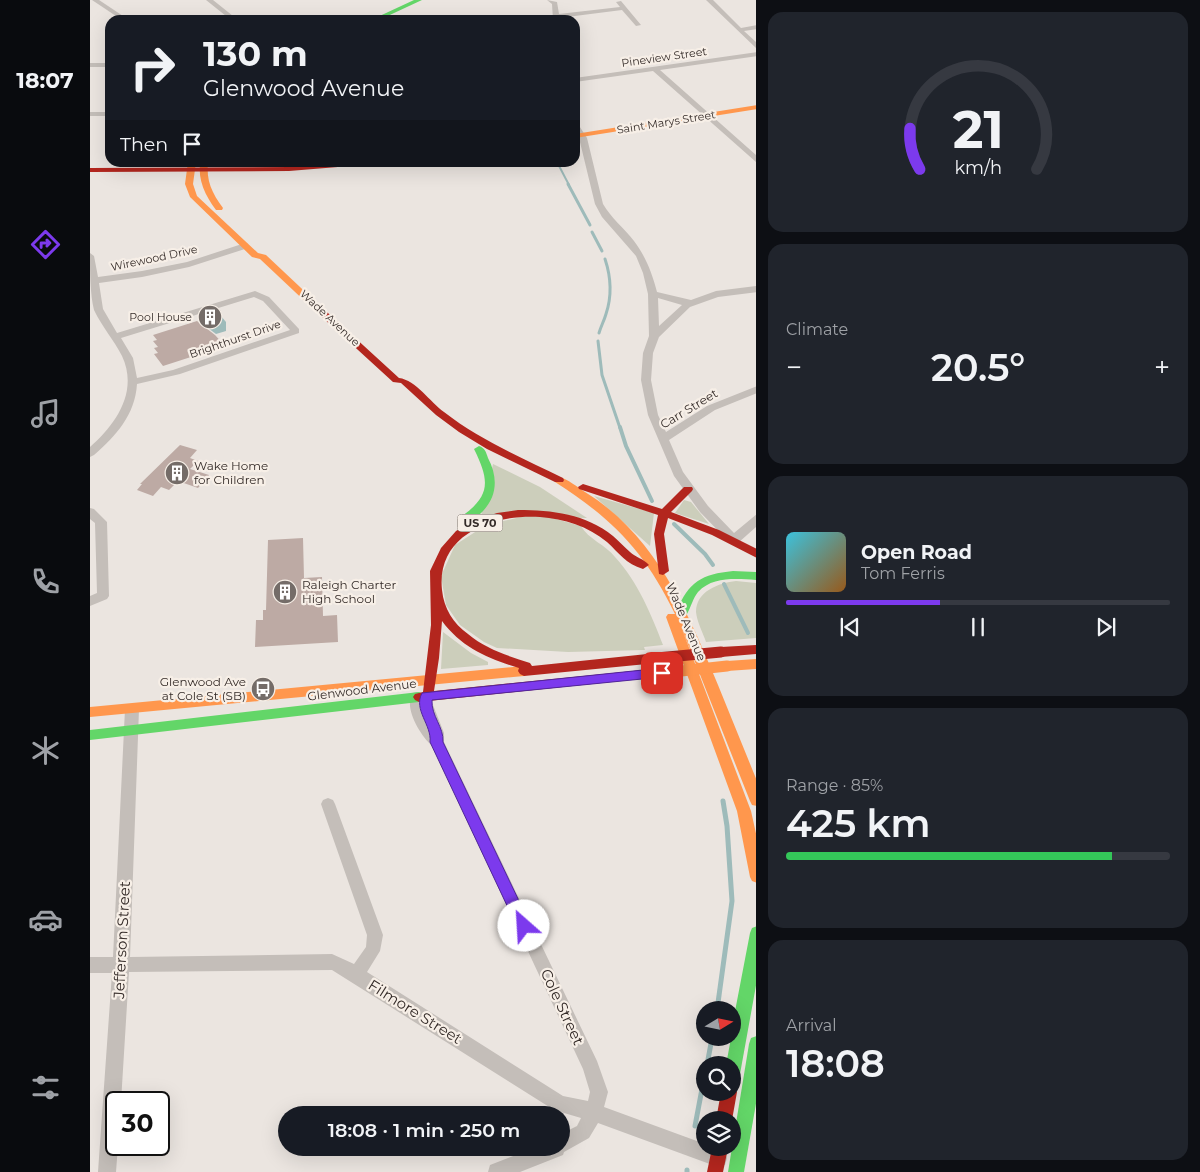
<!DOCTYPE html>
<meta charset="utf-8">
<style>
:root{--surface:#171b24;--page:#20242c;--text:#f1f3f6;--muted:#9ea1a6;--line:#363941;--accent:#7c3aed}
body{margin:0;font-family:Montserrat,sans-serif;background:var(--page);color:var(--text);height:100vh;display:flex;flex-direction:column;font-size:19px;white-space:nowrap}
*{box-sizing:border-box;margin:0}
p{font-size:16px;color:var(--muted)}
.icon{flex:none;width:28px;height:28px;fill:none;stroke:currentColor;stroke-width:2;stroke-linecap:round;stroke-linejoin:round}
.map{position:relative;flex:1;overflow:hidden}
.drawer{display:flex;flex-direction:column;gap:12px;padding:12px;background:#0d0f14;width:444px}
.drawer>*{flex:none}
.guide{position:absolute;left:15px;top:15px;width:475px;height:152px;border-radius:15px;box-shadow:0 5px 20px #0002;background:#171b24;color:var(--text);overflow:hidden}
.needle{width:32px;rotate:80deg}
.tools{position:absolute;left:606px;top:1001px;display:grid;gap:10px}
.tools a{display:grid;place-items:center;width:45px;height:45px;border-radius:50%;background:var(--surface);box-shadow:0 5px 20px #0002;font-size:25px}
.speed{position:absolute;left:15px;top:1091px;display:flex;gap:10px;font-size:25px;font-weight:700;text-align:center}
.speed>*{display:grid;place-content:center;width:65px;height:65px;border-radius:50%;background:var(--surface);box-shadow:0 5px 20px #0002;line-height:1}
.speed .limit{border:2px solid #111;border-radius:8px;background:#fff;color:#111}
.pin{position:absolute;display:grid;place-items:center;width:42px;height:42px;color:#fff;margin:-21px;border-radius:10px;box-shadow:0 2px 8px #0006}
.me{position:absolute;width:55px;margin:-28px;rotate:334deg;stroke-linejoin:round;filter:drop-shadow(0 0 4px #0008)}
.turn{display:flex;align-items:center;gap:18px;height:105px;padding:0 15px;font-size:22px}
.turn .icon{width:65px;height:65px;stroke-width:2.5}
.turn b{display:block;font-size:35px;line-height:42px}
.then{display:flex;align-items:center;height:48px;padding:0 15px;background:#0003;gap:10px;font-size:19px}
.big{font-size:38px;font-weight:600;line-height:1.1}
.drawer .tile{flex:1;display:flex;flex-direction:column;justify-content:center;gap:8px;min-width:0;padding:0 18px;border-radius:15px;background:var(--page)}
.drawer .dial{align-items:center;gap:0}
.dial svg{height:130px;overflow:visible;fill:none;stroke:var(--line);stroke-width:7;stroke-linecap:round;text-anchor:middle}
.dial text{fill:var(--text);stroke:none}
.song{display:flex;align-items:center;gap:15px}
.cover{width:60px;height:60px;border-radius:8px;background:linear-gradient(135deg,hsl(190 70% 55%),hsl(30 70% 35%))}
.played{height:5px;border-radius:2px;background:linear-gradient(90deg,var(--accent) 40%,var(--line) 40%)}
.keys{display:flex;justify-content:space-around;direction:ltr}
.heat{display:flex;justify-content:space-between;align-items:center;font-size:28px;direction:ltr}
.charge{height:8px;border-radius:4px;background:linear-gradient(90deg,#34c759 85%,var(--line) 0)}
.trip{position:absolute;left:188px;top:1106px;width:292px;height:50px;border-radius:25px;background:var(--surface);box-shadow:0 5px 20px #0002;font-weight:600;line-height:50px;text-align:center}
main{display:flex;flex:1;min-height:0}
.menu{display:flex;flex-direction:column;width:90px;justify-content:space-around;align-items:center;background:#090b0e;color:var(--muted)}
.menu .icon{width:35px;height:35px}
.menu .selected{color:var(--accent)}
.menu b{font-size:22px;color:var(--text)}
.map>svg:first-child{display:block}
.green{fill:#cccebb}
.water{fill:#9ebbba}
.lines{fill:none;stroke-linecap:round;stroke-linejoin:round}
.stream-far3{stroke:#9ebbba;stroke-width:2}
.stream-far2{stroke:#9ebbba;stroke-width:3}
.stream-far1{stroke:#9ebbba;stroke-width:4}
.stream{stroke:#9ebbba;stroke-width:5}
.building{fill:#bdaaa4}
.street{fill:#c4beb9;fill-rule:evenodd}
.fast{fill:#63d668;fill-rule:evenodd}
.slow{fill:#ff974d;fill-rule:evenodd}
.jam{fill:#b3261e;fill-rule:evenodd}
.slow-bridge{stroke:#ff974d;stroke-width:11}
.jam-bridge{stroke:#b3261e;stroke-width:11}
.route{fill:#7c3aed;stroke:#51269a}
.labels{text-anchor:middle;stroke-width:4.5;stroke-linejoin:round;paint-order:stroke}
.far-street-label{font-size:11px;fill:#342b28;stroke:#f7efe7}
.far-poi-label{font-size:11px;fill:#342b28;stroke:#f7efe7;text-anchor:end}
.shield{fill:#f7efe7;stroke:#6e6661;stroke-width:1}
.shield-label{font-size:11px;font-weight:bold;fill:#342b28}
.street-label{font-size:12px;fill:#342b28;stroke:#f7efe7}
.poi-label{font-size:12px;fill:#342b28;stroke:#f7efe7;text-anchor:start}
.near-street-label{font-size:15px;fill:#342b28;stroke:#f7efe7}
</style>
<main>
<nav class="menu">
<b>18:07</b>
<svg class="icon selected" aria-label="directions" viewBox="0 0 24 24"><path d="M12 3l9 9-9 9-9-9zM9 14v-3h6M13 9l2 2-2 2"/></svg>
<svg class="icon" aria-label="music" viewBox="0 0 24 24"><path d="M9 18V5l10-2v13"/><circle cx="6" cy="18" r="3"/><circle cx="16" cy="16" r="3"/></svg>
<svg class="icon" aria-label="phone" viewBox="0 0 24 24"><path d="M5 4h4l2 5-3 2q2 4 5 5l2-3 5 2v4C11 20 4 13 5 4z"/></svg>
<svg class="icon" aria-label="climate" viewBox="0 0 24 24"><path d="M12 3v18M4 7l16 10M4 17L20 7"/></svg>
<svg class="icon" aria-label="car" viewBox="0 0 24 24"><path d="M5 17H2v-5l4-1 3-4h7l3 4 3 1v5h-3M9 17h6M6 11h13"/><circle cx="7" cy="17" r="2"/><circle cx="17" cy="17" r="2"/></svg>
<svg class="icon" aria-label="filters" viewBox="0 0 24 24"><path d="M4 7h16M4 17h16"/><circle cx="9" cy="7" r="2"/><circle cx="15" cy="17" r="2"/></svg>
</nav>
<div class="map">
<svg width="667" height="1172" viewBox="0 0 667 1172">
<rect width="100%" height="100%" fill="#ebe5e0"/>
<g class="green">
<polygon points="403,464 450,487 497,518 391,516"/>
<polygon points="504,496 564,513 560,546"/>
<polygon points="594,500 601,502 619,524 585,513"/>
<path d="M435 516H455L491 526C498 539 516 545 525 557 548 582 561 614 573 645L554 647 555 650 478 652 407 648 394 642 370 625 356 605 351 576 365 545 396 525Z"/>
<path d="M646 581 666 583V638L616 642C613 633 607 622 606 612 606 591 629 583 646 581Z"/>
<polygon points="353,632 381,653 398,662 398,665 351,669"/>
</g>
<polygon class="water" points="126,316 131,316 136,322 136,331 126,334 110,322"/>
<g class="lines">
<polyline class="stream-far3" points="467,162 479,185"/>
<g class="stream-far2">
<polyline points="478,184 500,225"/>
<polyline points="502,232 512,251"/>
<path d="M509 333C511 326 514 321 516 314 522 296 521 277 515 259"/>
<polyline points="508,341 512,375 530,428"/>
</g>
<g class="stream-far1">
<polyline points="530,427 536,446 562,501"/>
<polyline points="584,524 615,554 623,565"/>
<polyline points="634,584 658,633"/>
</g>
<g class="stream">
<polyline points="627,1010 642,901 637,826 633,801"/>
<polyline points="617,1065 622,1038"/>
<polyline points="605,1126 615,1073"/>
<polyline points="597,1170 597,1172"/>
</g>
</g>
<g class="building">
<polygon points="107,321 125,335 135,346 73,366 64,354 68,353 64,348 68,347 63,341 67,340 63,335"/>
<polygon points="90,445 107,450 100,458 108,461 100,469 119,475 108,488 88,481 79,490 71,487 63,496 47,490 52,484 50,484"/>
<polygon points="213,538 214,578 232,577 233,616 247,615 248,642 165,647 166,620 173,620 173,610 176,610 178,540"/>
</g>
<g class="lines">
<g class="street">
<polygon points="2,0 9,0 39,20 32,20"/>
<polygon points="116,0 123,0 148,20 141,20"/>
<polygon points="457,0 467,2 469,14 530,7 526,2 531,1 551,25 546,26 532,10 469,18 469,20 463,20 462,4"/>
<polygon points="616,0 623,0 651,28 667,25 667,29 654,31 667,43 667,49"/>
<polygon points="667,52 667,56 570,70 667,156 667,163 563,71 485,82 485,78"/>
<rect x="0" y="63" width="20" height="4"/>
<rect x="0" y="112" width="20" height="4"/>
<path d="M485 124H488L497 138 513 204C521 218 534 228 544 241 556 257 562 273 567 292L601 300 626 291 667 286V292L628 297 600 307 569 337 563 353 561 380 568 415 576 432 617 406 667 386V393L625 410 579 440 593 472 618 506 644 533 667 514V526L648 543H640L610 512 584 476 558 415 551 380 553 353 559 336 558 294 553 273 546 256 512 217 505 204 489 138 485 132ZM568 298 592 305 569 326Z"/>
<path d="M155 243 158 244V248L99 267 52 277 9 283 13 309 27 333 165 291 179 297 209 329V333L90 374 47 384C45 415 26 436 4 455L0 457V447C25 425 49 392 32 356 24 340 12 327 4 310 0 294 0 271 0 253L4 256 8 277 52 271 97 262ZM164 297 173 301 200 330 83 370 47 378 43 358 31 338Z"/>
<polygon points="0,508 4,509 17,522 19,596 17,599 0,606 0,596 7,593 5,523 0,519"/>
<path d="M327 692 332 693 334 700 341 701 343 705 354 733V742L507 1061 518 1092 514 1107 615 1144V1148H625L635 1151 637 1158 635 1165 628 1167 508 1123 499 1138 474 1152 473 1155 430 1172H398L400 1165 444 1148H471V1134L487 1126 491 1118 464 1110 242 970 39 972 31 1102H26V1145H28L26 1172H8L22 973H0V957H23L35 709 37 705 42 704 47 705 49 709 40 957 242 954 264 964 276 947 277 935 231 804 233 800 238 798 243 800 245 804 293 935 290 951 277 972 473 1096 498 1101 500 1092 493 1069 342 746C330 735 314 709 322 693Z"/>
</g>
<g class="fast">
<polygon points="324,0 332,0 289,20 281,20"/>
<path d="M389 446C395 448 396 452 398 458 409 479 407 499 389 515 384 519 378 524 372 526L367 522 368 519C400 497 401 483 384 449Z"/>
<path d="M643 571 667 572V580C647 579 623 576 608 592 603 598 601 607 597 614H589L587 611C598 582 612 574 643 571Z"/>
<polygon points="329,692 333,694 335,697 333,700 329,702 0,740 0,730"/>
<polygon points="667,926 667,980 650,1074 648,1080 642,1082 642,1065 636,1065 641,1038 642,1038 642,1027 660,933 662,928"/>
<polygon points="667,1036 667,1098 654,1172 638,1172 659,1044 661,1038"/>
</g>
<g class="slow">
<polygon points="667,105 667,109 485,138 485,134"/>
<polygon points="98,162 106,162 103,184 107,196 168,253 176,255 227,303 227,307 221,307 170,259 162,257 100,197 95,184"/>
<path d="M110 162H118C116 181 122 193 133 208L132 210H126C115 195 108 181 110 162Z"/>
<path d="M469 477C478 479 487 487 495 492 565 535 598 612 628 685 641 717 654 749 667 781V806L662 805 660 801 590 624 661 811 667 838V883L662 881 660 877 647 811 576 617 578 614H585C555 552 523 519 465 482L464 480Z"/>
<polygon points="667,659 667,669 637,671 633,669 631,666 633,663 637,661"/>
<polygon points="434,666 438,668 440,671 438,674 434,676 0,717 0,707"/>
</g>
<g class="jam">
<polygon points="265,162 309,162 199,171 0,172 0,168 199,167"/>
<path d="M224 302 227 303 309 378C326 380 340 402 354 412 390 440 432 458 473 478L474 480 473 482H465L397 449 369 432 346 415 311 383 303 382 221 307 220 305Z"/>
<polygon points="493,484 572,509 594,487 602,487 603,489 602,491 581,512 629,530 667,549 667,558 622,535 578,518 574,534 579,571 573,575 569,574 564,534 568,515 489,489 488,487"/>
<path d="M428 510C462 510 496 514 523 536 529 541 534 547 540 552 545 557 554 559 559 565L553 569C536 564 529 553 517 542 498 526 474 519 450 517 404 514 346 534 352 590 354 609 363 623 378 634 396 649 418 656 440 663L442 666 567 653 571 655 573 658 571 661 567 663 434 676 430 674 428 671 429 668C399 659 372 648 352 621L349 658 344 691 573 668 577 670 579 673 577 676 329 702 325 700 323 697 325 694 333 692 341 625 340 571 351 548 366 531 383 521 407 513Z"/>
<polygon points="667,645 667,654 631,657 627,655 625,652 627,649 631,647"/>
<polygon points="642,1085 647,1092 642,1120 626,1120 631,1092 642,1092"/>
<polygon points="622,1148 638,1148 633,1172 617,1172"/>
</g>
<polyline class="slow-bridge" points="573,673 637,666"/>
<polyline class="jam-bridge" points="567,658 631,652"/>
</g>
<path class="route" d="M572 668 577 669 579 673 577 676 572 677 342 700C341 716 354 727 353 742L441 926 439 931 434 933 429 931 340 742C342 725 323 710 332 693Z"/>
<defs>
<g id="building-disc" transform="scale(1.25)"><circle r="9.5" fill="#746c68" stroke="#f7efe7"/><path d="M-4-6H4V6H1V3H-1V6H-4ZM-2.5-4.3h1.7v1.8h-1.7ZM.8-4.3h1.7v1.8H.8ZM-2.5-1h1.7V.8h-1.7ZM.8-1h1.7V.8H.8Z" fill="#fff"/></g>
<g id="bus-disc" transform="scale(1.25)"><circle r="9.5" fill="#746c68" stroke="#f7efe7"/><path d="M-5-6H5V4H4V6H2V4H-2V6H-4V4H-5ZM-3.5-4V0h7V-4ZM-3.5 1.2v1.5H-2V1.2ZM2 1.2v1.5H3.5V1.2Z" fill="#fff"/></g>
</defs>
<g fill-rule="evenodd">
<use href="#building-disc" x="120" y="317"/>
<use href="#building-disc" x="87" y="473"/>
<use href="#building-disc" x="195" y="592"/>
<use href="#bus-disc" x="173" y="689"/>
</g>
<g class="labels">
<g class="far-street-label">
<text transform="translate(574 57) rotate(-8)" y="4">Pineview Street</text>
<text transform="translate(576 122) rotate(-9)" y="4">Saint Marys Street</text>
<text transform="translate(64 258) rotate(-12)" y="4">Wirewood Drive</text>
<text transform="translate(240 318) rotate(43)" y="4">Wade Avenue</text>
<text transform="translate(145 339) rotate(-19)" y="4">Brighthurst Drive</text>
</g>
<g class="far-poi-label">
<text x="102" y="321">Pool House</text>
</g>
<rect class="shield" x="367.5" y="514.5" width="45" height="17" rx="4"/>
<g class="shield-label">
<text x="390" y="527">US 70</text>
</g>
<g class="street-label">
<text transform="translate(599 409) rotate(-31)" y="4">Carr Street</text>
<text transform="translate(596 622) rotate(67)" y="4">Wade Avenue</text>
<text transform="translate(272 690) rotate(-7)" y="4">Glenwood Avenue</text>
</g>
<g class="poi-label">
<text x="104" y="470">Wake Home<tspan x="104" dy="14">for Children</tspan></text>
<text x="212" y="589">Raleigh Charter<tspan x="212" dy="14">High School</tspan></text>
<text x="156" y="686" text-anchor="end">Glenwood Ave<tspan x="156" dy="14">at Cole St (SB)</tspan></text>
</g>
<g class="near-street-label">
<text transform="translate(32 940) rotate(-87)" y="5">Jefferson Street</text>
<text transform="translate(472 1007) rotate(65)" y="5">Cole Street</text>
<text transform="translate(325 1012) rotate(32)" y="5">Filmore Street</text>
</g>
</g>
</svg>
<div class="tools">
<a><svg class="needle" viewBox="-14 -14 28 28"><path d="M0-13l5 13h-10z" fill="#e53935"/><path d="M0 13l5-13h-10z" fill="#9ea1a6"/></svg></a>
<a><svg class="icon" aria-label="search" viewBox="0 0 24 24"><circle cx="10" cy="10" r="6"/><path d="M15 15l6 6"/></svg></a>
<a><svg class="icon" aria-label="layers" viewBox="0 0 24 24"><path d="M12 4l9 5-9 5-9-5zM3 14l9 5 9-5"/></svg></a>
</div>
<div class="speed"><div class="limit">30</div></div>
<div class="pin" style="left:572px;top:673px;background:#d93025"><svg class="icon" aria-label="arrive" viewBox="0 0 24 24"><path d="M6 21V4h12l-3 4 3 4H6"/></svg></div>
<svg class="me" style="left:434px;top:926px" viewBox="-20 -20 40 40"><circle r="19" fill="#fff"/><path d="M0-13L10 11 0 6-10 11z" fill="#7c3aed"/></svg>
<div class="trip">18:08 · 1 min · 250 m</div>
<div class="guide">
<div class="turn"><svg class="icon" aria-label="right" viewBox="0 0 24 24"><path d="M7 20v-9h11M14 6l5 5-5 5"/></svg><div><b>130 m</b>Glenwood Avenue</div></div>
<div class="then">Then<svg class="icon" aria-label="arrive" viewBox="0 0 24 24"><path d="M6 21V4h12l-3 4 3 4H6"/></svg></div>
</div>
</div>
<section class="drawer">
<div class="tile dial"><svg viewBox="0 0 100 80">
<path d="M14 69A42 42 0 1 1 86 69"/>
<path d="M14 69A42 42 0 0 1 8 44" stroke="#7c3aed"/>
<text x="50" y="56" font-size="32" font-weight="700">21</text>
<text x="50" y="72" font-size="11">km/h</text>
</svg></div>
<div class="tile"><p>Climate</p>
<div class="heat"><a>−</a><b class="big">20.5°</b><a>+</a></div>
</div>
<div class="tile">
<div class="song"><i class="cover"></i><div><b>Open Road</b><p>Tom Ferris</p></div></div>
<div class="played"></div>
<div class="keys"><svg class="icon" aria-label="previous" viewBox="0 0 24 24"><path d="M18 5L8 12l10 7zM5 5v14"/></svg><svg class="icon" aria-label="pause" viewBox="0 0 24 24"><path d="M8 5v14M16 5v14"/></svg><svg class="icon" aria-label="next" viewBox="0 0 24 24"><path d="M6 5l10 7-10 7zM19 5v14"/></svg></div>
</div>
<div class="tile"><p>Range · 85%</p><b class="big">425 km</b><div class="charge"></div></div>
<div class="tile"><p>Arrival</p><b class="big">18:08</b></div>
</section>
</main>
